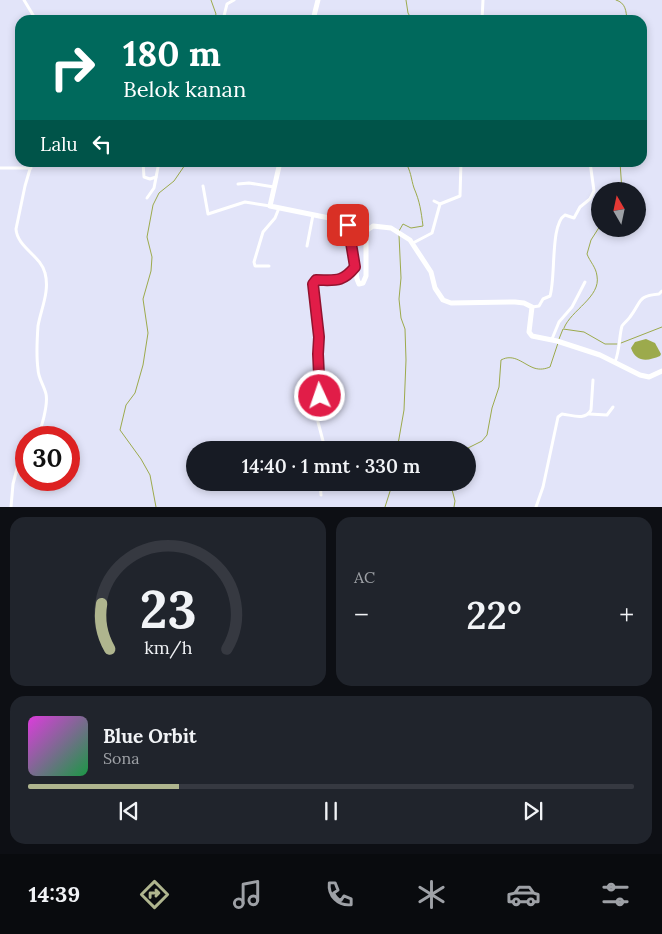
<!DOCTYPE html>
<html lang="id">
<meta charset="utf-8">
<style>
:root{--surface:#171b24;--page:#20242c;--text:#f1f3f6;--muted:#9ea1a6;--line:#363941;--accent:#afb58e}
body{margin:0;font-family:Lora,serif;background:var(--page);color:var(--text);height:100vh;display:flex;flex-direction:column;font-size:19px;white-space:nowrap}
*{box-sizing:border-box;margin:0}
p{font-size:16px;color:var(--muted)}
.icon{flex:none;width:28px;height:28px;fill:none;stroke:currentColor;stroke-width:2;stroke-linecap:round;stroke-linejoin:round}
.map{position:relative;height:507px;overflow:hidden}
.sheet{display:flex;flex-direction:column;gap:10px;padding:10px;background:#0d0f14;flex:1}
.sheet>*{flex:none}
.guide{position:absolute;left:15px;top:15px;width:632px;height:152px;border-radius:15px;box-shadow:0 2px 8px #0003;background:#00695c;color:#fff;overflow:hidden}
.needle{width:32px;rotate:351deg}
.fabs{position:absolute;left:591px;top:182px;display:grid;gap:10px}
.fabs a{display:grid;place-items:center;width:55px;height:55px;border-radius:50%;background:var(--surface);box-shadow:0 2px 8px #0003;font-size:25px}
.speed{position:absolute;left:15px;top:426px;display:flex;gap:10px;font-size:25px;font-weight:700;text-align:center}
.speed>*{display:grid;place-content:center;width:65px;height:65px;border-radius:50%;background:var(--surface);box-shadow:0 2px 8px #0003;line-height:1}
.speed .limit{border:8px solid #d22;background:#fff;color:#111}
.pin{position:absolute;display:grid;place-items:center;width:42px;height:42px;color:#fff;margin:-21px;border-radius:10px;box-shadow:0 2px 8px #0006}
.me{position:absolute;width:55px;margin:-28px;rotate:357deg;stroke-linejoin:round;filter:drop-shadow(0 0 4px #0008)}
.turn{display:flex;align-items:center;gap:18px;height:105px;padding:0 25px;font-size:22px}
.turn .icon{width:65px;height:65px;stroke-width:2.5}
.turn b{display:block;font-size:35px;line-height:42px}
.then{display:flex;align-items:center;height:48px;padding:0 25px;background:#0003;gap:10px;font-size:19px}
.big{font-size:38px;font-weight:600;line-height:1.1}
.sheet .tile{flex:1;display:flex;flex-direction:column;justify-content:center;gap:8px;min-width:0;padding:0 18px;border-radius:15px;background:var(--page)}
.sheet .dial{align-items:center;gap:0}
.dial svg{height:130px;overflow:visible;fill:none;stroke:var(--line);stroke-width:7;stroke-linecap:round;text-anchor:middle}
.dial text{fill:var(--text);stroke:none}
.song{display:flex;align-items:center;gap:15px}
.cover{width:60px;height:60px;border-radius:8px;background:linear-gradient(135deg,hsl(300 70% 55%),hsl(140 70% 35%))}
.played{height:5px;border-radius:2px;background:linear-gradient(90deg,var(--accent) 25%,var(--line) 25%)}
.keys{display:flex;justify-content:space-around;direction:ltr}
.heat{display:flex;justify-content:space-between;align-items:center;font-size:28px;direction:ltr}
.sheet .tiles{flex:1;display:grid;gap:10px;grid-template-columns:1fr 1fr}
.tile:last-child{grid-column:span 2}
.trip{position:absolute;left:186px;top:441px;width:290px;height:50px;border-radius:25px;background:var(--surface);box-shadow:0 2px 8px #0003;font-weight:600;line-height:50px;text-align:center}
.menu{display:flex;height:80px;justify-content:space-around;align-items:center;background:#090b0e;color:var(--muted)}
.menu .icon{width:35px;height:35px}
.menu .on{color:var(--accent)}
.menu b{font-size:22px;color:var(--text)}
.map>svg:first-child{display:block}
.water{fill:#9caa4c}
.lines{fill:none;stroke-linecap:round;stroke-linejoin:round}
.stream{stroke:#9caa4c;stroke-width:1}
.street{stroke:#fff;stroke-width:3}
.secondary{stroke:#fff;stroke-width:5}
.route-casing{stroke:#92132f;stroke-width:12}
.route{stroke:#e11d48;stroke-width:9}
</style>
<div class="map">
<svg width="662" height="507" viewBox="0 0 662 507">
<rect width="100%" height="100%" fill="#e2e4f9"/>
<path class="water" d="M646 339 655 343 661 354 660 356C648 361 636 363 631 348L635 342Z"/>
<g class="lines">
<g class="stream">
<polyline points="211,0 216,14 214,20"/>
<polyline points="406,0 408,13 412,20"/>
<path d="M616 0C626 3 626 11 627 20"/>
<path d="M642 53C646 68 648 80 642 95"/>
<polyline points="620,162 622,191"/>
<path d="M399 231 403 224 411 228 423 226C421 211 420 202 414 188 411 179 411 170 405 162"/>
<path d="M564 328C571 310 601 297 597 276 596 267 590 262 587 254L591 240 600 226"/>
<polyline points="559,339 563,329 584,332 605,344 617,344"/>
<polyline points="621,343 662,327"/>
<polyline points="397,450 404,410 406,360 405,329 401,318 399,299 401,278 399,235"/>
<path d="M464 450 482 441 487 435 492 408 499 387 501 360C514 353 523 364 534 368 540 370 545 369 550 367L558 343"/>
<polyline points="450,482 455,501 454,507"/>
<polyline points="156,507 150,475 141,459 120,430 126,405 135,393 143,365 148,333 143,299 151,271 152,257 147,237 153,205 159,193 174,181 187,162"/>
<polyline points="385,507 393,482"/>
</g>
<g class="street">
<polyline points="24,0 36,20"/>
<polyline points="223,20 227,4 234,0"/>
<polyline points="482,20 483,0"/>
<path d="M32 162 25 186 16 229C17 247 41 256 45 273 50 291 41 309 38 326 37 340 36 355 38 369 38 378 44 385 46 394 48 403 42 432 35 438"/>
<polyline points="143,162 144,177 150,179 156,177"/>
<polyline points="0,168 31,168"/>
<polyline points="238,184 249,183 274,187"/>
<polyline points="203,186 208,214 245,202 270,206"/>
<polyline points="147,198 154,188 159,162"/>
<polyline points="434,201 440,204 460,196 461,162"/>
<polyline points="413,243 432,233 440,204"/>
<polyline points="307,246 313,215"/>
<polyline points="269,266 255,266 254,262 263,232 275,218 279,208"/>
<path d="M532 307 539 306 543 299 550 296C556 277 550 224 565 215L574 218 580 207 590 199 594 191 590 162"/>
<polyline points="552,339 559,322 572,307 585,282"/>
<path d="M615 362C620 350 619 336 622 326 624 323 628 320 630 317 642 301 637 296 659 294L662 291"/>
<polyline points="589,414 607,415 613,407"/>
<path d="M323 450V441L318 422 320 396 318 353 319 337 313 284 316 280C335 280 342 283 355 267"/>
<polyline points="320,482 321,495"/>
<polyline points="11,507 13,484 23,446 26,442"/>
<path d="M536 507 543 487 558 417 562 414C572 415 585 421 591 410L593 380"/>
</g>
<g class="secondary">
<polyline points="313,20 318,0"/>
<polyline points="280,162 270,206 344,221 350,229 357,279 359,284 363,283 366,276 366,231 373,226 391,228 410,240 431,272 435,288 443,300 451,303 515,302 524,303 532,307 529,332 532,336 557,341 600,355 640,375 649,377 662,371"/>
</g>
</g>
<g class="lines">
<g class="route-casing">
<path id="route" d="M320 396 318 354 319 337 313 284 316 280C335 280 342 283 355 267L348 225"/>
</g>
<use href="#route" class="route"/>
</g>
</svg>
<div class="fabs">
<a><svg class="needle" viewBox="-14 -14 28 28"><path d="M0-13l5 13h-10z" fill="#e53935"/><path d="M0 13l5-13h-10z" fill="#9ea1a6"/></svg></a>
</div>
<div class="speed"><div class="limit">30</div></div>
<div class="pin" style="left:348px;top:225px;background:#d93025"><svg class="icon" aria-label="arrive" viewBox="0 0 24 24"><path d="M6 21V4h12l-3 4 3 4H6"/></svg></div>
<svg class="me" style="left:320px;top:396px" viewBox="-20 -20 40 40"><circle r="17" fill="#e11d48" stroke="#fff" stroke-width="3"/><path d="M0-11L8 9 0 5-8 9z" fill="#fff"/></svg>
<div class="trip">14:40 · 1 mnt · 330 m</div>
<div class="guide">
<div class="turn"><svg class="icon" aria-label="right" viewBox="0 0 24 24"><path d="M7 20v-9h11M14 6l5 5-5 5"/></svg><div><b>180 m</b>Belok kanan</div></div>
<div class="then">Lalu<svg class="icon" aria-label="left" viewBox="0 0 24 24"><path d="M17 20v-9H6M10 6l-5 5 5 5"/></svg></div>
</div>
</div>
<section class="sheet">
<div class="tiles">
<div class="tile dial"><svg viewBox="0 0 100 80">
<path d="M14 69A42 42 0 1 1 86 69"/>
<path d="M14 69A42 42 0 0 1 9 41" stroke="#afb58e"/>
<text x="50" y="56" font-size="32" font-weight="700">23</text>
<text x="50" y="72" font-size="11">km/h</text>
</svg></div>
<div class="tile"><p>AC</p>
<div class="heat"><a>−</a><b class="big">22°</b><a>+</a></div>
</div>
<div class="tile">
<div class="song"><i class="cover"></i><div><b>Blue Orbit</b><p>Sona</p></div></div>
<div class="played"></div>
<div class="keys"><svg class="icon" aria-label="previous" viewBox="0 0 24 24"><path d="M18 5L8 12l10 7zM5 5v14"/></svg><svg class="icon" aria-label="pause" viewBox="0 0 24 24"><path d="M8 5v14M16 5v14"/></svg><svg class="icon" aria-label="next" viewBox="0 0 24 24"><path d="M6 5l10 7-10 7zM19 5v14"/></svg></div>
</div>
</div>
</section>
<nav class="menu">
<b>14:39</b>
<svg class="icon on" aria-label="directions" viewBox="0 0 24 24"><path d="M12 3l9 9-9 9-9-9zM9 14v-3h6M13 9l2 2-2 2"/></svg>
<svg class="icon" aria-label="music" viewBox="0 0 24 24"><path d="M9 18V5l10-2v13"/><circle cx="6" cy="18" r="3"/><circle cx="16" cy="16" r="3"/></svg>
<svg class="icon" aria-label="phone" viewBox="0 0 24 24"><path d="M5 4h4l2 5-3 2q2 4 5 5l2-3 5 2v4C11 20 4 13 5 4z"/></svg>
<svg class="icon" aria-label="climate" viewBox="0 0 24 24"><path d="M12 3v18M4 7l16 10M4 17L20 7"/></svg>
<svg class="icon" aria-label="car" viewBox="0 0 24 24"><path d="M5 17H2v-5l4-1 3-4h7l3 4 3 1v5h-3M9 17h6M6 11h13"/><circle cx="7" cy="17" r="2"/><circle cx="17" cy="17" r="2"/></svg>
<svg class="icon" aria-label="filters" viewBox="0 0 24 24"><path d="M4 7h16M4 17h16"/><circle cx="9" cy="7" r="2"/><circle cx="15" cy="17" r="2"/></svg>
</nav>
